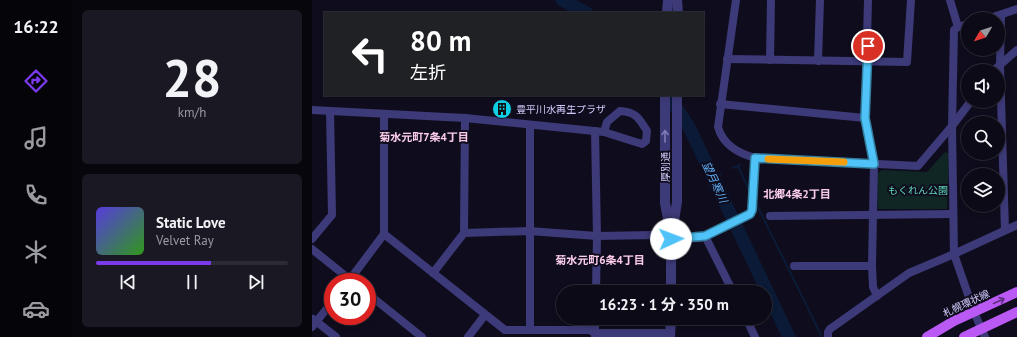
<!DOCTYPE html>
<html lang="ja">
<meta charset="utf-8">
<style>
:root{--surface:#0b0a16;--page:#191823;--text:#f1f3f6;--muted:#9a9aa1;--line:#2b2b35;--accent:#7c3aed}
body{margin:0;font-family:"PT Sans","Noto Sans JP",sans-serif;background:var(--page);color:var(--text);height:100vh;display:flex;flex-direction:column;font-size:15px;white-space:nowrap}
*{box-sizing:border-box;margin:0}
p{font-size:13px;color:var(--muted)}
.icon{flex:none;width:22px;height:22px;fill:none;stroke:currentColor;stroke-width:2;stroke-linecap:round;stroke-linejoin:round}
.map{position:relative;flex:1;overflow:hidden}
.sheet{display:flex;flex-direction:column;gap:10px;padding:10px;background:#06060c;width:240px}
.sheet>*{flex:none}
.top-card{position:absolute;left:12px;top:12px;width:380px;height:84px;border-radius:0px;box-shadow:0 2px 6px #0003,0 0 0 1px var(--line);background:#202124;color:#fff;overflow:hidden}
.needle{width:26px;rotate:231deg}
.fabs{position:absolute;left:649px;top:12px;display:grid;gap:8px}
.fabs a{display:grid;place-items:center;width:44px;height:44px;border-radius:50%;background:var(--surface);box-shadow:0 2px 6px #0003,0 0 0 1px var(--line);font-size:20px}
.speed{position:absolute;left:12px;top:273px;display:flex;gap:8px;font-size:20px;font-weight:700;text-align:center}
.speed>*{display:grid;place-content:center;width:52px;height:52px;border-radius:50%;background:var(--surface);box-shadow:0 2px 6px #0003,0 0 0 1px var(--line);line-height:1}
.speed .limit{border:6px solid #d22;background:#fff;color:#111}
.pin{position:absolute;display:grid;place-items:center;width:34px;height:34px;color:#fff;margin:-17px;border:2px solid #fff;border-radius:50%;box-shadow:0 1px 4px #0007}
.me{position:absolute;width:44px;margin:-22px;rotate:88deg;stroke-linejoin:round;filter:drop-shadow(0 0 3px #0008)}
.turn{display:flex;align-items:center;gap:14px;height:84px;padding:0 20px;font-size:18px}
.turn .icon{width:52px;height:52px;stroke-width:2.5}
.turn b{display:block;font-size:28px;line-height:34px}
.sheet .tile{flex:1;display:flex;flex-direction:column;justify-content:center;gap:6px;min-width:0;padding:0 14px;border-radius:6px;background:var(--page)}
.sheet .dial{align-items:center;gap:0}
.dial b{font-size:52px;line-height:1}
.song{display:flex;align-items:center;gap:12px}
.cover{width:48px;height:48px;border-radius:6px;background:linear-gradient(135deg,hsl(250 70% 55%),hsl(110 70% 35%))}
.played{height:4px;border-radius:2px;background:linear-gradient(90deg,var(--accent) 60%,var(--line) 60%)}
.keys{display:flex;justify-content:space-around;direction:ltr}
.trip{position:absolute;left:244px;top:285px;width:216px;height:40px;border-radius:20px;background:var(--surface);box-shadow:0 2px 6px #0003,0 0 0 1px var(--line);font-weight:700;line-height:40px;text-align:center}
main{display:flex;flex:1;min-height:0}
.tabs{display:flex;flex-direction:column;width:72px;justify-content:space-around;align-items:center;background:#040409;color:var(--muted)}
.tabs .icon{width:28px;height:28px}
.tabs .current{color:var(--accent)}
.tabs b{font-size:18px;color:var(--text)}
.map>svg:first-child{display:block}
.green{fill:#102625}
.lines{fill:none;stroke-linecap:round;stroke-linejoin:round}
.stream{stroke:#0b1b37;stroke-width:2}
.river{stroke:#0b1b37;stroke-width:13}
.minor{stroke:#3d3a79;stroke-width:8}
.tertiary{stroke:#3d3a79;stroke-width:10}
.primary{stroke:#bb59f5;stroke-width:10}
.oneway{stroke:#807bb4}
.oneway2{stroke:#5c2f7e}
.route-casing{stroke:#337fa1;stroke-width:10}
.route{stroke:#4fc3f7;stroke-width:7}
.slow{stroke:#f59e0b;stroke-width:7}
.labels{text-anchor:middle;stroke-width:4;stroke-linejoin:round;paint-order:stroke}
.poi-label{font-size:10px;fill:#d1cbfc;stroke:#0f0d1d;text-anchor:start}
.street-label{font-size:10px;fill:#d1cbfc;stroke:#0f0d1d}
.park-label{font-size:10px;fill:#5dd6b9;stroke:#0f0d1d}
.neighbourhood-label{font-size:11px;font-weight:bold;fill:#fccdeb;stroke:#0f0d1d}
.water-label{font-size:11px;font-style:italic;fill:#60aff6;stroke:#0f0d1d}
</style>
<main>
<nav class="tabs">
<b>16:22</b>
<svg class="icon current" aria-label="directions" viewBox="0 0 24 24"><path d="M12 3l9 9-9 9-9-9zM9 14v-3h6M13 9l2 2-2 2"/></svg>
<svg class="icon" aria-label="music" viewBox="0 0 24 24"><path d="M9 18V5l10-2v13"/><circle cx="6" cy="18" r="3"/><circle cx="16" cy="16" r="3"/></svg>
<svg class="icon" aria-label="phone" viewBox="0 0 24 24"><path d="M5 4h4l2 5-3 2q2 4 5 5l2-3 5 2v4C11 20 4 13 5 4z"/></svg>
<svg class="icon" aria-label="climate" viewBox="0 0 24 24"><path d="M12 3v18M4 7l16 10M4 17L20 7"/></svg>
<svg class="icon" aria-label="car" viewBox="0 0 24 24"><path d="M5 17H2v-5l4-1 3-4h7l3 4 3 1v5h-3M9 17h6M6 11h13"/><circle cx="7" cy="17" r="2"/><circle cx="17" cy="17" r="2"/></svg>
</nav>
<section class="sheet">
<div class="tile dial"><b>28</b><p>km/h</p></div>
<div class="tile">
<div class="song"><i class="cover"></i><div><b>Static Love</b><p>Velvet Ray</p></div></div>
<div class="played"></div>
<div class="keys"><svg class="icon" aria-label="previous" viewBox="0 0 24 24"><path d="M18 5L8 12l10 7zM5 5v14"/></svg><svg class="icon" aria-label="pause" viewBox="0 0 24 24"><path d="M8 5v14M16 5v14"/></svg><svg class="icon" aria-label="next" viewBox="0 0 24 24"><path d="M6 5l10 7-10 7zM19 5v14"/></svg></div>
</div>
</section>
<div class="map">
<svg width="705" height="337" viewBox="0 0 705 337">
<rect width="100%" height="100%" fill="#0f0d1d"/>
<polygon class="green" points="633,152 637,154 635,209 567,209 566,208 565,174 570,170 615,172"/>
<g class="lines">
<g class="stream">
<polyline points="426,166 437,190"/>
<polyline points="421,168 428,165"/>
<polyline points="402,178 409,174"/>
<polyline points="443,201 510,337"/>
</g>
<g class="river">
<polyline points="250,0 275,13"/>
<polyline points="356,95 377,127 477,337"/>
</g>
<g class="minor">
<path d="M424 0 406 127C411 145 426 153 443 158L606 166 640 126 659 101"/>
<polyline points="556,0 553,118 562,164 560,266 561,287 565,296"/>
<polyline points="638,0 646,27"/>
<polyline points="689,15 688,65 693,230"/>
<polyline points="675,19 705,9"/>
<polyline points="656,24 646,27 642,30 640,126 642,254 662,312 673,337"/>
<polyline points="415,59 595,62 599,0"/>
<polyline points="458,60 459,0"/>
<polyline points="506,61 508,0"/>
<polyline points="681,71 705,50"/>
<polyline points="408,104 553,118"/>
<path d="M0 110 153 118 292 132 330 144 334 141 335 131C327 118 324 112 308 111L295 122 292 132"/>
<polyline points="283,131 285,236 284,292"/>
<polyline points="458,216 641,214"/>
<polyline points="152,233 153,118"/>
<polyline points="72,234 193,330 278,330 283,333 358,333"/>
<polyline points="393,236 421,292"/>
<polyline points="0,239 20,215 18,111"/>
<polyline points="0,249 41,282"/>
<polyline points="482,266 560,266"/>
<polyline points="121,273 152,233 217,231 285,236 342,235 359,239 389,238 393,236 435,216 439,213 443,158"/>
<polyline points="36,282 72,234 72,114"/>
<polyline points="55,293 110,337"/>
<polyline points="434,318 443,337"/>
<polyline points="1,319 24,337"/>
<polyline points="0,327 21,301"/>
<polyline points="218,330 218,125"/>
<polyline points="156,337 173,315"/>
<polyline points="283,337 283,318"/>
<polyline points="516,337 516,332 518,329 597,273 642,254 705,225"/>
</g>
<g class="tertiary">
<polyline points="365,0 366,13"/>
<polyline points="355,13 356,0"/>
<polyline points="353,95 353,203 358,229"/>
<polyline points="359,292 359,239 365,202 365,95"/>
<polyline points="358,337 359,318"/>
</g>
<g class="primary">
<polyline points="615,337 642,321 705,292"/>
<polyline points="652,337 705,312"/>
</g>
</g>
<defs><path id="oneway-shaft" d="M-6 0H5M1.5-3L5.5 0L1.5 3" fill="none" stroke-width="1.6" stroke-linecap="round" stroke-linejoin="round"/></defs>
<use class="oneway" href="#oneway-shaft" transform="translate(353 136) rotate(-90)"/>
<use class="oneway2" href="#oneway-shaft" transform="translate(687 301) rotate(-24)"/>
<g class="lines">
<g class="route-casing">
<polyline id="route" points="359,239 393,236 438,214 440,210 443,158 562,164 553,118 556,46"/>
</g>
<use href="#route" class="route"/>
<polyline class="slow" points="456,159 532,162"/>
</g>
<defs>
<g id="building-disc" transform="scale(1)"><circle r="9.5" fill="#0ecfe6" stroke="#0f0d1d"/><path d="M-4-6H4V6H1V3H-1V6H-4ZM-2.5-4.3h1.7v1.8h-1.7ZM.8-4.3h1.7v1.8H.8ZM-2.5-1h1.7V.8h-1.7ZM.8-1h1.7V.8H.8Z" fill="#111"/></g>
</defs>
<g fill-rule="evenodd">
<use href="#building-disc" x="190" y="109"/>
</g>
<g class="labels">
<g class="poi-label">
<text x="204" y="113">豊平川水再生プラザ</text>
</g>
<g class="street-label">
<text transform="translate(353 167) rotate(-90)" y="4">厚別通</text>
<text transform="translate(654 303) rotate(-25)" y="4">札幌環状線</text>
</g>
<g class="park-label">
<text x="606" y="194">もくれん公園</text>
</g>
<g class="neighbourhood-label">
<text x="112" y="141">菊水元町7条4丁目</text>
<text x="485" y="198">北郷4条2丁目</text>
<text x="288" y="264">菊水元町6条4丁目</text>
</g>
<g class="water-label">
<text transform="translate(403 182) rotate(65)" y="4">望月寒川</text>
</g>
</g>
</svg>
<div class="fabs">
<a><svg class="needle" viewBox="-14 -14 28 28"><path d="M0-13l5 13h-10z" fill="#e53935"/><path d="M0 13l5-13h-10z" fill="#9a9aa1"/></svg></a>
<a><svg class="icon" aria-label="sound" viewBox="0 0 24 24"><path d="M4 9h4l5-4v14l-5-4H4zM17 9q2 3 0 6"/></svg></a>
<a><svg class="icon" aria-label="search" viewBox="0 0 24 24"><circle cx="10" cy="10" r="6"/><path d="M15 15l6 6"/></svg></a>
<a><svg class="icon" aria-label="layers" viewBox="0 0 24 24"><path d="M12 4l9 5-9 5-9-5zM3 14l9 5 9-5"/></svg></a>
</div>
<div class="speed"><div class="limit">30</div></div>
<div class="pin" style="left:556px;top:46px;background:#d93025"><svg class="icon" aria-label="arrive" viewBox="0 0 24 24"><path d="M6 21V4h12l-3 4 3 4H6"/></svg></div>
<svg class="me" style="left:359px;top:239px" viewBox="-20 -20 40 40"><circle r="19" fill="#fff"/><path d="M0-13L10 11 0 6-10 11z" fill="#4fc3f7"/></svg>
<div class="trip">16:23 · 1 分 · 350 m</div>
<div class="top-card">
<div class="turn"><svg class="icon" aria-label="left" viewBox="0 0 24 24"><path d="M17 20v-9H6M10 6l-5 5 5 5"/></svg><div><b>80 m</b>左折</div></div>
</div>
</div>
</main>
